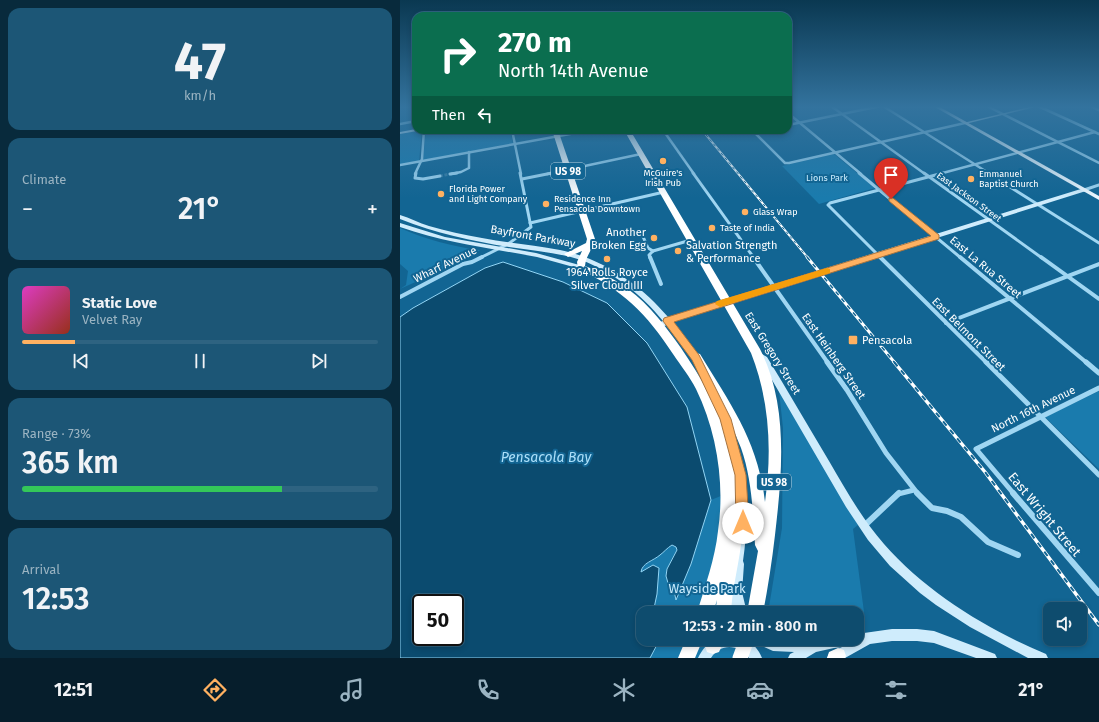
<!DOCTYPE html>
<meta charset="utf-8">
<style>
:root{--surface:#0e4c6e;--page:#1c5676;--text:#f1f3f6;--muted:#9bb4c2;--line:#2e6381;--accent:#ffb161}
body{margin:0;font-family:"Fira Sans",sans-serif;background:var(--page);color:var(--text);height:100vh;display:flex;flex-direction:column;font-size:15px;white-space:nowrap}
*{box-sizing:border-box;margin:0}
p{font-size:13px;color:var(--muted)}
.icon{flex:none;width:22px;height:22px;fill:none;stroke:currentColor;stroke-width:2;stroke-linecap:round;stroke-linejoin:round}
.map{position:relative;flex:1;overflow:hidden}
.drawer{display:flex;flex-direction:column;gap:8px;padding:8px;background:#082a3c;width:400px}
.drawer>*{flex:none}
.guide{position:absolute;left:12px;top:12px;width:380px;height:122px;border-radius:12px;box-shadow:0 2px 6px #0003,0 0 0 1px var(--line);background:#0b6e4f;color:#fff;overflow:hidden}
.tools{position:absolute;left:643px;top:602px;display:grid;gap:8px}
.tools a{display:grid;place-items:center;width:44px;height:44px;border-radius:8px;background:var(--surface);box-shadow:0 2px 6px #0003,0 0 0 1px var(--line);font-size:20px}
.speed{position:absolute;left:12px;top:594px;display:flex;gap:8px;font-size:20px;font-weight:700;text-align:center}
.speed>*{display:grid;place-content:center;width:52px;height:52px;border-radius:50%;background:var(--surface);box-shadow:0 2px 6px #0003,0 0 0 1px var(--line);line-height:1}
.speed .limit{border:2px solid #111;border-radius:6px;background:#fff;color:#111}
.pin{position:absolute;display:grid;place-items:center;width:34px;height:34px;color:#fff;margin:-41px -17px;border-radius:50% 50% 50% 0;rotate:-45deg;box-shadow:0 0 4px #0007}
.pin .icon{rotate:45deg}
.me{position:absolute;width:44px;margin:-22px;rotate:0deg;stroke-linejoin:round;filter:drop-shadow(0 0 3px #0008)}
.turn{display:flex;align-items:center;gap:14px;height:84px;padding:0 20px;font-size:18px}
.turn .icon{width:52px;height:52px;stroke-width:2.5}
.turn b{display:block;font-size:28px;line-height:34px}
.then{display:flex;align-items:center;height:38px;padding:0 20px;background:#0003;gap:8px;font-size:15px}
.big{font-size:30px;font-weight:600;line-height:1.1}
.drawer .widget{flex:1;display:flex;flex-direction:column;justify-content:center;gap:6px;min-width:0;padding:0 14px;border-radius:12px;background:var(--page)}
.drawer .dial{align-items:center;gap:0}
.dial b{font-size:52px;line-height:1}
.song{display:flex;align-items:center;gap:12px}
.cover{width:48px;height:48px;border-radius:6px;background:linear-gradient(135deg,hsl(310 70% 55%),hsl(10 70% 35%))}
.played{height:4px;border-radius:2px;background:linear-gradient(90deg,var(--accent) 15%,var(--line) 15%)}
.keys{display:flex;justify-content:space-around;direction:ltr}
.heat{display:flex;justify-content:space-between;align-items:center;font-size:22px;direction:ltr}
.charge{height:6px;border-radius:3px;background:linear-gradient(90deg,#34c759 73%,var(--line) 0)}
.trip{position:absolute;left:236px;top:606px;width:228px;height:40px;border-radius:12px;background:var(--surface);box-shadow:0 2px 6px #0003,0 0 0 1px var(--line);font-weight:600;line-height:40px;text-align:center}
.dock{display:flex;height:64px;justify-content:space-around;align-items:center;background:#061e2c;color:var(--muted)}
.dock .icon{width:28px;height:28px}
.dock .on{color:var(--accent)}
.dock b{font-size:18px;color:var(--text)}
main{display:flex;flex:1;min-height:0}
.map>svg:first-child{display:block}
.green{fill:#1a7bad}
.water{fill:#0b4b6f;stroke:#92d5f5;fill-rule:evenodd}
.lines{fill:none;stroke-linecap:round;stroke-linejoin:round}
.street-tunnel{stroke:#367ca3;stroke-width:3;stroke-dasharray:3 1.5;stroke-linecap:butt}
.street-far4{stroke:#a0d6f2;stroke-width:2.5}
.street-far3{stroke:#a0d6f2;stroke-width:3}
.street-far2{stroke:#a0d6f2;stroke-width:4}
.street-far1{stroke:#a0d6f2;stroke-width:5}
.street{stroke:#a0d6f2;stroke-width:6}
.secondary{fill:#cfecfc;fill-rule:evenodd}
.primary{fill:#ebf7ff;fill-rule:evenodd}
.highway{fill:#fff;fill-rule:evenodd}
.rail-far2-casing{stroke:#fff;stroke-width:2}
.rail-far1-casing{stroke:#fff;stroke-width:3}
.rail-casing{stroke:#fff;stroke-width:3.5}
.rail-far2{stroke:#126593;stroke-width:1;stroke-dasharray:3;stroke-linecap:butt}
.rail-far1{stroke:#126593;stroke-width:1.5;stroke-dasharray:4.5;stroke-linecap:butt}
.rail{stroke:#126593;stroke-width:2;stroke-dasharray:5.5;stroke-linecap:butt}
.highway-bridge{stroke:#fff;stroke-width:15}
.route{fill:#ffb161;stroke:#a6733f}
.slow{fill:#f59e0b}
.poi-dot{fill:#ffb161;stroke:#126593;stroke-width:1.5}
.labels{text-anchor:middle;stroke-width:4;stroke-linejoin:round;paint-order:stroke}
.far-poi-label{font-size:9px;fill:#fff;stroke:#126593;text-anchor:start}
.far-park-label{font-size:9px;fill:#c8ebfd;stroke:#126593}
.far-street-label{font-size:9px;fill:#fff;stroke:#126593}
.shield{fill:#126593;stroke:#b8d1df;stroke-width:1}
.shield-label{font-size:10px;font-weight:bold;fill:#fff}
.poi-label{font-size:11px;fill:#fff;stroke:#126593;text-anchor:start}
.street-label{font-size:11px;fill:#fff;stroke:#126593}
.near-street-label{font-size:13px;fill:#fff;stroke:#126593}
.near-park-label{font-size:13px;fill:#c8ebfd;stroke:#126593}
.near-water-label{font-size:14px;font-style:italic;fill:#acdff9;stroke:#126593}
</style>
<main>
<section class="drawer">
<div class="widget dial"><b>47</b><p>km/h</p></div>
<div class="widget"><p>Climate</p>
<div class="heat"><a>−</a><b class="big">21°</b><a>+</a></div>
</div>
<div class="widget">
<div class="song"><i class="cover"></i><div><b>Static Love</b><p>Velvet Ray</p></div></div>
<div class="played"></div>
<div class="keys"><svg class="icon" aria-label="previous" viewBox="0 0 24 24"><path d="M18 5L8 12l10 7zM5 5v14"/></svg><svg class="icon" aria-label="pause" viewBox="0 0 24 24"><path d="M8 5v14M16 5v14"/></svg><svg class="icon" aria-label="next" viewBox="0 0 24 24"><path d="M6 5l10 7-10 7zM19 5v14"/></svg></div>
</div>
<div class="widget"><p>Range · 73%</p><b class="big">365 km</b><div class="charge"></div></div>
<div class="widget"><p>Arrival</p><b class="big">12:53</b></div>
</section>
<div class="map">
<svg width="699" height="658" viewBox="0 0 699 658">
<rect width="100%" height="100%" fill="#126593"/>
<g class="green">
<polygon points="22,130 19,161 0,164 0,134"/>
<polygon points="26,130 110,130 113,144 23,160"/>
<polygon points="434,154 475,188 419,204 382,166"/>
<path d="M0 228C25 239 53 247 80 250L73 256 0 289 6 285 8 271 0 264Z"/>
<polygon points="379,391 458,525 453,529 464,612 463,634 457,634 457,613 368,613 382,528 383,428"/>
<polygon points="699,391 699,469 645,417"/>
<path d="M328 493 324 613H253L254 605 252 565 241 573C242 563 253 561 260 555 264 552 267 548 272 545L276 547 277 550C271 559 265 571 268 582 269 588 274 593 276 599L291 564 311 500Z"/>
<polygon points="260,639 324,639 346,658 250,658"/>
</g>
<path class="water" d="M103 262 163 282 207 303 247 343 287 407 311 500 291 564 276 600 274 591 268 583 266 576 267 569 277 550 276 547 272 545C267 548 264 552 260 555 253 561 242 563 241 572L253 565 259 568 257 594 253 613H243V639H260L250 658H0V317L13 308 85 268ZM21 603H55V637H21Z"/>
<g class="lines">
<polyline class="street-tunnel" points="40,176 50,174"/>
<g class="street-far4">
<polyline points="431,106 525,174"/>
<polyline points="483,106 590,174"/>
<polyline points="587,106 699,163"/>
<polyline points="638,106 699,134"/>
<polyline points="690,106 699,110"/>
<polyline points="388,113 461,174"/>
<polyline points="0,124 16,121"/>
<polyline points="388,125 481,106"/>
<polyline points="112,130 121,174"/>
<polyline points="263,130 294,174"/>
<polyline points="352,130 385,163 389,163 565,123"/>
<polyline points="354,132 362,130"/>
<polyline points="0,165 192,130"/>
<polyline points="15,174 22,159 24,130"/>
<polyline points="51,174 61,172 69,168 69,152"/>
<polyline points="147,174 241,154"/>
<polyline points="539,174 695,132"/>
</g>
<g class="street-far3">
<polyline points="16,173 15,178 23,179 40,176"/>
<polyline points="293,173 354,258"/>
<polyline points="459,173 561,258"/>
<polyline points="524,173 642,258"/>
<polyline points="588,173 699,243"/>
<polyline points="50,174 57,173"/>
<polyline points="122,179 152,173"/>
<polyline points="684,190 699,185"/>
<polyline points="130,223 264,192"/>
<polyline points="241,232 248,248 253,251"/>
<polyline points="253,251 291,240"/>
<polyline points="80,258 108,244 131,227 120,173"/>
<polyline points="250,258 249,255 253,251"/>
<polyline points="481,258 428,205 430,203 543,173"/>
</g>
<g class="street-far2">
<polyline points="250,257 261,284"/>
<polyline points="353,257 428,363"/>
<polyline points="480,257 587,363"/>
<polyline points="560,257 687,363"/>
<polyline points="641,257 699,299"/>
<polyline points="0,297 63,264 72,262 82,257"/>
<polyline points="546,323 699,264"/>
</g>
<g class="street-far1">
<polyline points="427,362 447,390 486,453 518,494"/>
<polyline points="586,362 699,475"/>
<polyline points="686,362 699,373"/>
<polyline points="498,494 514,490"/>
<polyline points="614,494 576,449 699,388"/>
</g>
<g class="street">
<polyline points="517,493 532,508 547,511 561,517 588,542 618,555"/>
<polyline points="613,493 699,593"/>
<polyline points="464,526 499,493"/>
</g>
<g class="secondary">
<polygon points="633,106 640,106 565,124 563,123"/>
<polygon points="16,129 23,130 0,134 0,132"/>
<path d="M684 188 687 190 686 191 292 315 273 322 291 346 302 362 301 364 298 365 295 364 286 350 267 325 259 328 257 327 256 325 257 323 263 321C241 294 213 272 181 260 157 252 133 251 109 247 72 241 35 233 0 219V215C10 218 19 223 29 226 46 231 64 235 82 238 108 243 134 245 160 250 204 259 241 285 269 318L288 311Z"/>
<path d="M0 223 45 237 136 253 183 266 184 267 181 269C166 265 152 261 137 257 89 248 46 243 0 227Z"/>
<path d="M359 352 367 357C388 391 408 426 429 461 446 490 462 519 484 544 526 592 588 630 646 654L648 658H628L570 627 536 605 520 593 490 566 468 540 446 507 361 361 355 355 356 353Z"/>
<path d="M315 393 318 394 319 396C343 452 352 500 343 561L344 564 342 592 347 613H326L328 595 329 591 332 590 333 571 332 567C342 503 336 455 311 396L312 394Z"/>
<polygon points="492,629 517,629 534,631 595,654 597,658 576,658 534,643 517,641 492,641 470,644 445,658 427,658 429,654 442,647 434,648 416,652 406,658 388,658 390,654 394,652 373,651 355,643 353,639 388,640 405,639 457,639 457,634"/>
<path d="M316 639C336 639 353 636 362 658H349C338 644 321 643 311 658H298C302 650 307 643 316 639Z"/>
</g>
<polygon class="primary" points="533,106 538,106 699,196 699,200"/>
<g class="highway">
<path d="M152 130H158L195 239C193 249 186 255 185 266 200 272 215 279 228 289 250 305 266 327 281 348 301 378 317 403 326 438L330 440 332 444C340 477 345 511 341 545 338 568 332 590 331 613H315L317 600 313 613H297C305 586 315 559 318 531 325 484 317 432 296 389 290 377 281 366 273 354 247 314 222 289 178 269L177 262 182 251 168 257 164 254 186 243 187 239Z"/>
<path d="M224 130H230L360 349C389 406 382 474 375 535 372 561 368 587 363 613H347L358 551 355 545C353 513 352 479 341 448 329 415 307 388 291 357L292 354 296 353 300 354C331 405 358 441 365 502 372 452 370 401 351 353Z"/>
<polygon points="286,639 303,639 295,658 278,658"/>
<polygon points="308,639 325,639 319,652 313,654 307,652 305,646"/>
<polygon points="438,648 444,650 446,656 445,658 427,658 429,652"/>
</g>
<g class="rail-far2-casing">
<polyline id="rail-far2" points="302,130 408,258"/>
</g>
<g class="rail-far1-casing">
<polyline id="rail-far1" points="407,257 495,363"/>
</g>
<g class="rail-casing">
<polyline id="rail" points="494,362 585,472 699,625"/>
</g>
<use href="#rail-far2" class="rail-far2"/>
<use href="#rail-far1" class="rail-far1"/>
<use href="#rail" class="rail"/>
<polyline class="highway-bridge" points="340,658 347,639"/>
</g>
<linearGradient id="sky" x2="0" y2="1"><stop stop-color="#0a3851"/><stop offset="0.54" stop-color="#33739e"/><stop offset="1" stop-color="#33739e" stop-opacity="0"/></linearGradient>
<rect width="699" height="198" fill="url(#sky)"/>
<polygon class="route" points="489,198 493,198 539,235 539,239 274,322 299,355 331,419 346,475 349,523 347,527 343,529 338,527 336,523 335,475 320,419 292,360 263,321 264,318 531,236 489,201"/>
<polygon class="slow" points="427,268 430,269 430,273 320,307 315,304 317,301"/>
<g class="poi-dot">
<circle cx="263" cy="161" r="4"/>
<circle cx="571" cy="179" r="4"/>
<circle cx="41" cy="194" r="4"/>
<circle cx="146" cy="204" r="4"/>
<circle cx="345" cy="212" r="4"/>
<circle cx="312" cy="228" r="4"/>
<circle cx="254" cy="238" r="4"/>
<circle cx="278" cy="251" r="4"/>
<circle cx="207" cy="259" r="4"/>
<rect x="448" y="335" width="10" height="10" rx="2"/>
</g>
<g class="labels">
<g class="far-poi-label">
<text x="263" y="176" text-anchor="middle">McGuire's<tspan x="263" dy="10">Irish Pub</tspan></text>
<text x="579" y="177">Emmanuel<tspan x="579" dy="10">Baptist Church</tspan></text>
<text x="49" y="192">Florida Power<tspan x="49" dy="10">and Light Company</tspan></text>
<text x="154" y="202">Residence Inn<tspan x="154" dy="10">Pensacola Downtown</tspan></text>
<text x="353" y="215">Glass Wrap</text>
<text x="320" y="231">Taste of India</text>
</g>
<g class="far-park-label">
<text x="427" y="181">Lions Park</text>
</g>
<g class="far-street-label">
<text transform="translate(569 197) rotate(36)" y="3">East Jackson Street</text>
</g>
<g class="shield">
<rect x="151" y="163" width="34" height="16" rx="3"/>
<rect x="357" y="474" width="34" height="16" rx="3"/>
</g>
<g class="shield-label">
<text x="168" y="175">US 98</text>
<text x="374" y="486">US 98</text>
</g>
<g class="poi-label">
<text x="246" y="236" text-anchor="end">Another<tspan x="246" dy="13">Broken Egg</tspan></text>
<text x="286" y="249">Salvation Strength<tspan x="286" dy="13">&amp; Performance</tspan></text>
<text x="207" y="276" text-anchor="middle">1964 Rolls Royce<tspan x="207" dy="13">Silver Cloud III</tspan></text>
<text x="462" y="344">Pensacola</text>
</g>
<g class="street-label">
<text transform="translate(133 236) rotate(10)" y="4">Bayfront Parkway</text>
<text transform="translate(45 264) rotate(-26)" y="4">Wharf Avenue</text>
<text transform="translate(586 267) rotate(40)" y="4">East La Rua Street</text>
<text transform="translate(569 334) rotate(45)" y="4">East Belmont Street</text>
<text transform="translate(373 353) rotate(58)" y="4">East Gregory Street</text>
<text transform="translate(434 356) rotate(55)" y="4">East Heinberg Street</text>
<text transform="translate(633 409) rotate(-26)" y="4">North 16th Avenue</text>
</g>
<g class="near-street-label">
<text transform="translate(645 514) rotate(50)" y="5">East Wright Street</text>
</g>
<g class="near-park-label">
<text x="307" y="593">Wayside Park</text>
</g>
<g class="near-water-label">
<text x="146" y="462">Pensacola Bay</text>
</g>
</g>
</svg>
<div class="tools">
<a><svg class="icon" aria-label="sound" viewBox="0 0 24 24"><path d="M4 9h4l5-4v14l-5-4H4zM17 9q2 3 0 6"/></svg></a>
</div>
<div class="speed"><div class="limit">50</div></div>
<div class="pin" style="left:491px;top:199px;background:#d93025"><svg class="icon" aria-label="arrive" viewBox="0 0 24 24"><path d="M6 21V4h12l-3 4 3 4H6"/></svg></div>
<svg class="me" style="left:343px;top:523px" viewBox="-20 -20 40 40"><circle r="19" fill="#fff"/><path d="M0-13L10 11 0 6-10 11z" fill="#ffb161"/></svg>
<div class="trip">12:53 · 2 min · 800 m</div>
<div class="guide">
<div class="turn"><svg class="icon" aria-label="right" viewBox="0 0 24 24"><path d="M7 20v-9h11M14 6l5 5-5 5"/></svg><div><b>270 m</b>North 14th Avenue</div></div>
<div class="then">Then<svg class="icon" aria-label="left" viewBox="0 0 24 24"><path d="M17 20v-9H6M10 6l-5 5 5 5"/></svg></div>
</div>
</div>
</main>
<nav class="dock">
<b>12:51</b>
<svg class="icon on" aria-label="directions" viewBox="0 0 24 24"><path d="M12 3l9 9-9 9-9-9zM9 14v-3h6M13 9l2 2-2 2"/></svg>
<svg class="icon" aria-label="music" viewBox="0 0 24 24"><path d="M9 18V5l10-2v13"/><circle cx="6" cy="18" r="3"/><circle cx="16" cy="16" r="3"/></svg>
<svg class="icon" aria-label="phone" viewBox="0 0 24 24"><path d="M5 4h4l2 5-3 2q2 4 5 5l2-3 5 2v4C11 20 4 13 5 4z"/></svg>
<svg class="icon" aria-label="climate" viewBox="0 0 24 24"><path d="M12 3v18M4 7l16 10M4 17L20 7"/></svg>
<svg class="icon" aria-label="car" viewBox="0 0 24 24"><path d="M5 17H2v-5l4-1 3-4h7l3 4 3 1v5h-3M9 17h6M6 11h13"/><circle cx="7" cy="17" r="2"/><circle cx="17" cy="17" r="2"/></svg>
<svg class="icon" aria-label="filters" viewBox="0 0 24 24"><path d="M4 7h16M4 17h16"/><circle cx="9" cy="7" r="2"/><circle cx="15" cy="17" r="2"/></svg>
<b>21°</b>
</nav>
